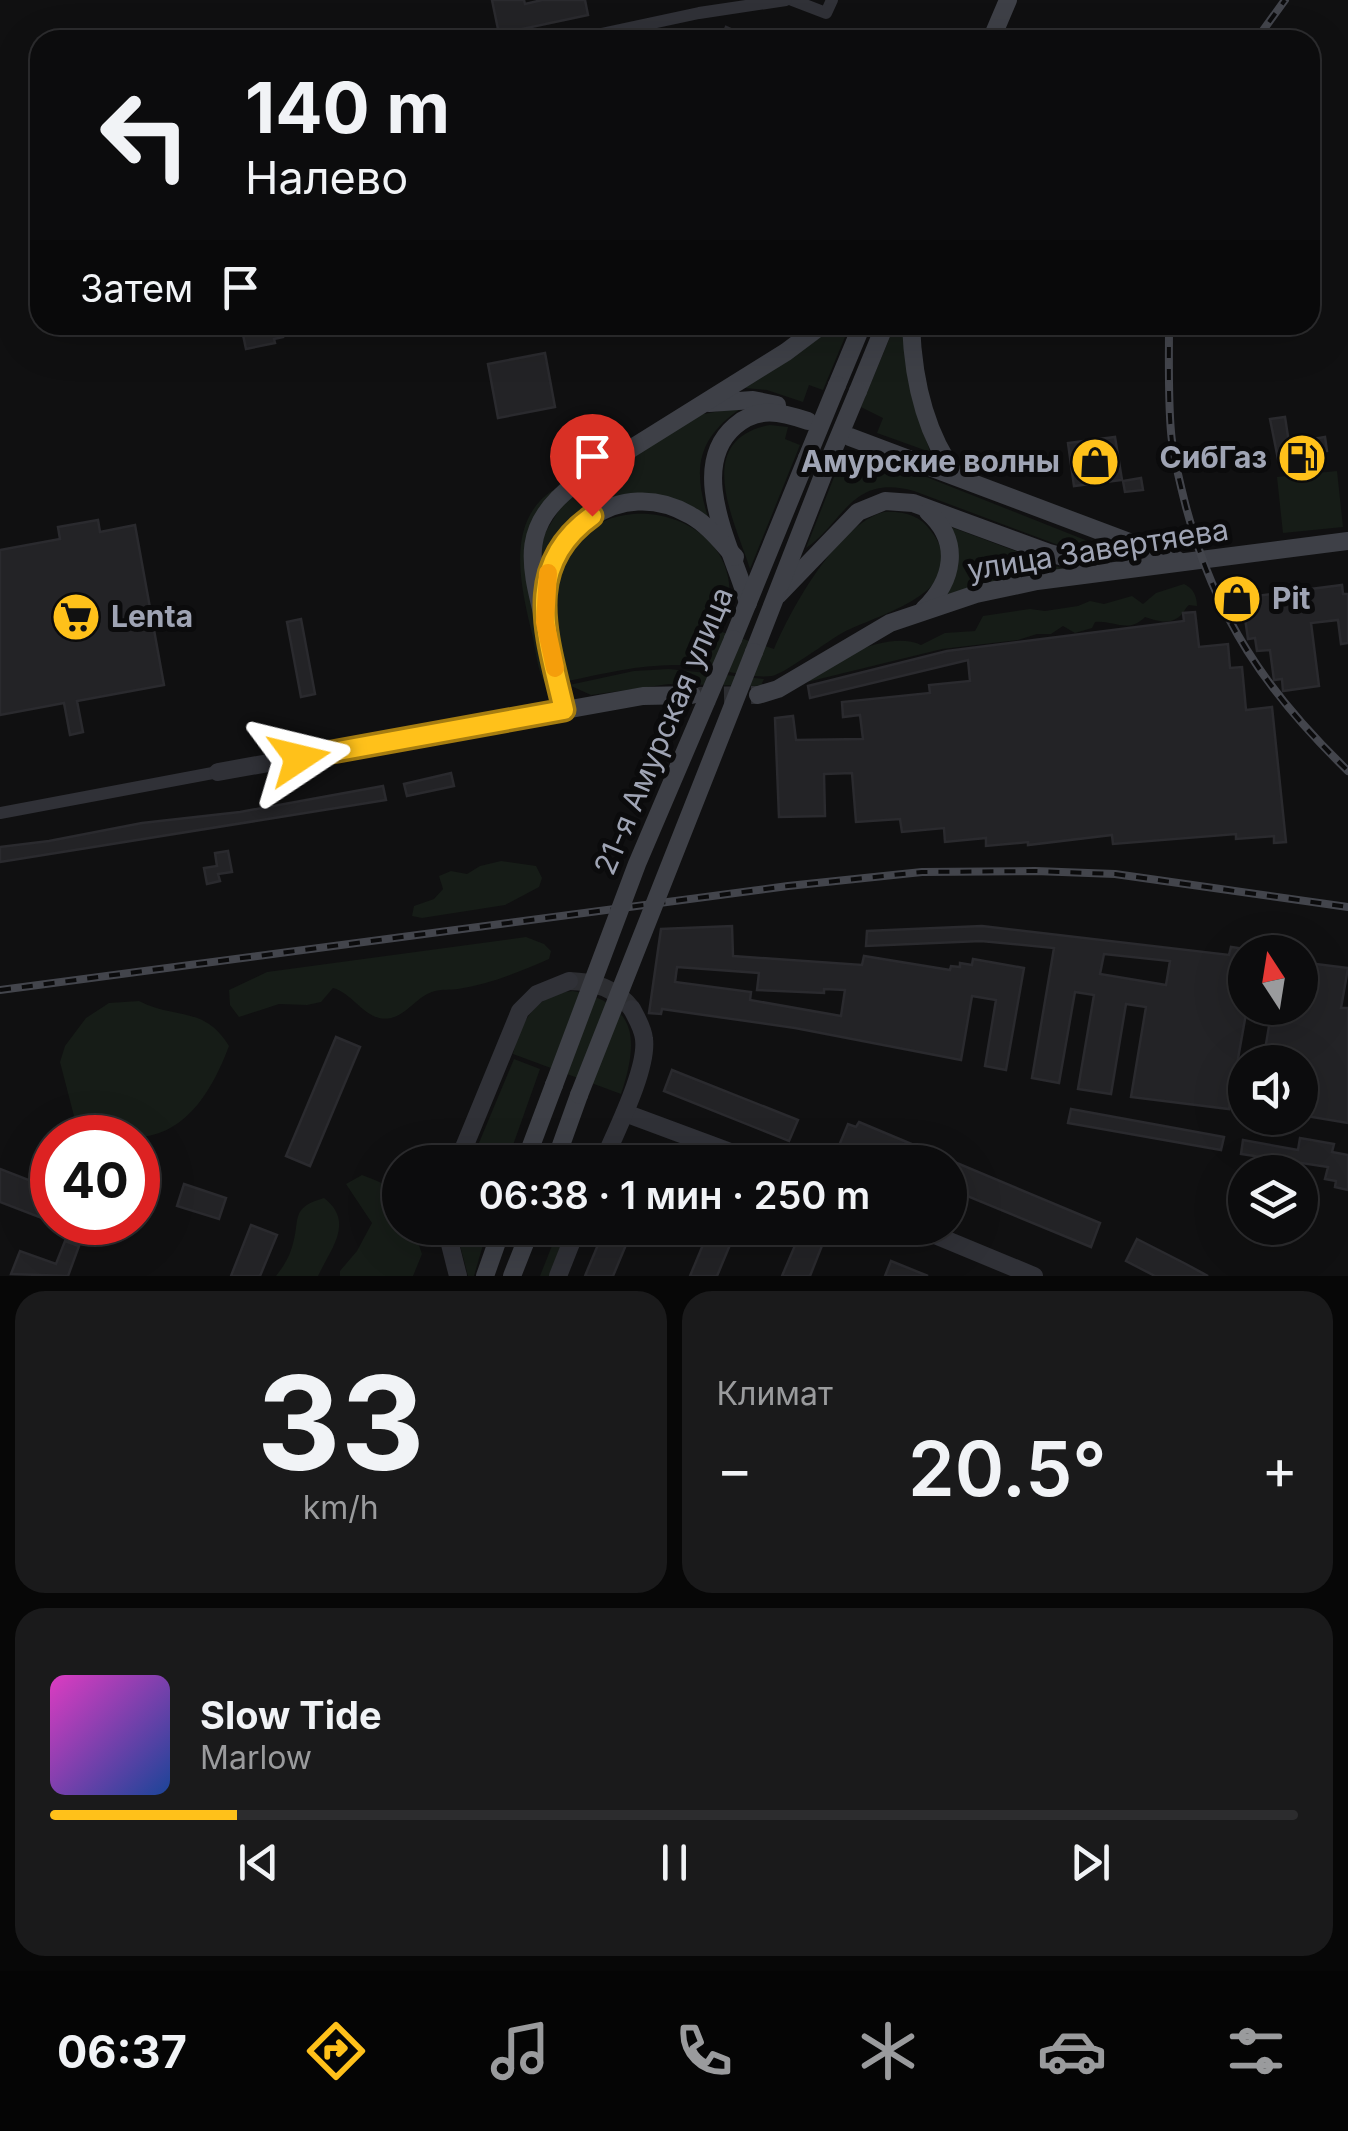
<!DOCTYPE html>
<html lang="ru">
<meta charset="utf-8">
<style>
:root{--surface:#0c0c0d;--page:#1a1a1b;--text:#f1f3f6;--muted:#9a9b9d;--line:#2c2c2e;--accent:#ffc11a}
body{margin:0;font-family:Inter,sans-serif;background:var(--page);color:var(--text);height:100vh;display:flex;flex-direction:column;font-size:38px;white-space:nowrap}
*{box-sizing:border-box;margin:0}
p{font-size:32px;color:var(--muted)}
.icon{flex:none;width:55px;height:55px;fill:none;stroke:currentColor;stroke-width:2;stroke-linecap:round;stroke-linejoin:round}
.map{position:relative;height:1276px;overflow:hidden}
.drawer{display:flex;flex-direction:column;gap:15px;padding:15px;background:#070707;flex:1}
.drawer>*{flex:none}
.hud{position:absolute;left:30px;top:30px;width:1290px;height:305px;border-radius:30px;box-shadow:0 10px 40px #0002,0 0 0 2px var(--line);background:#0c0c0d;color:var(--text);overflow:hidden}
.needle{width:65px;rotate:348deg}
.buttons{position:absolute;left:1228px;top:935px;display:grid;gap:20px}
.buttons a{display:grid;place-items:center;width:90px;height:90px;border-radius:50%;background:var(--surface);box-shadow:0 10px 40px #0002,0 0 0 2px var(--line);font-size:50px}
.speed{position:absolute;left:30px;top:1115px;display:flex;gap:20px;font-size:50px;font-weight:700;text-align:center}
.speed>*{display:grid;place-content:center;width:130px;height:130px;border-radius:50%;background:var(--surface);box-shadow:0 10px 40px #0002,0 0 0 2px var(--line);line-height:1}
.speed .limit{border:15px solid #d22;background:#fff;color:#111}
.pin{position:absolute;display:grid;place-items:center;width:85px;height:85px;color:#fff;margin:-102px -42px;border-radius:50% 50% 50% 0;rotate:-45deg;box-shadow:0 0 10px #0007}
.pin .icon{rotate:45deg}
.me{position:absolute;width:110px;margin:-55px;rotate:80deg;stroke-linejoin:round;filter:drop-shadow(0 0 8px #0008)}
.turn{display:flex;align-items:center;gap:35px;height:210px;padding:0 50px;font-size:45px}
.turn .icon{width:130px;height:130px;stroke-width:2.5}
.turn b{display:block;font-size:70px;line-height:85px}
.then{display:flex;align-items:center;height:95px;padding:0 50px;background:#0003;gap:20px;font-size:38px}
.big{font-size:75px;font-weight:600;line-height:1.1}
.drawer .card{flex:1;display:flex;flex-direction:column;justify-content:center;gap:15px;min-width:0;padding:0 35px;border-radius:30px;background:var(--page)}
.drawer .dial{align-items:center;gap:0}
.dial b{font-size:130px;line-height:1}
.song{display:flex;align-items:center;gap:30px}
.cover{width:120px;height:120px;border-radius:15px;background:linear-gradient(135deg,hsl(310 70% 55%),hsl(220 70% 35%))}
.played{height:10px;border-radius:5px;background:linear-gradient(90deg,var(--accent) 15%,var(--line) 15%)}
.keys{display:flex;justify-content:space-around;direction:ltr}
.heat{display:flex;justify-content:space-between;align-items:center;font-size:55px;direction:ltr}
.drawer .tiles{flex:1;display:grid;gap:15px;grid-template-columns:1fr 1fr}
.card:last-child{grid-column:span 2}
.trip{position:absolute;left:382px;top:1145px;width:585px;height:100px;border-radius:50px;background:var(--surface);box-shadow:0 10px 40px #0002,0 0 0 2px var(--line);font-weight:600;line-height:100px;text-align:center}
.tab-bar{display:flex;height:160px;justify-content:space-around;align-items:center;background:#050505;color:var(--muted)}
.tab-bar .icon{width:70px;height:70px}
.tab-bar .current{color:var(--accent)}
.tab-bar b{font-size:45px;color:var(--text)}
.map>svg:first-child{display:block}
.green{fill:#161c17}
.building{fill:#232326;stroke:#2a2a2e;stroke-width:2.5;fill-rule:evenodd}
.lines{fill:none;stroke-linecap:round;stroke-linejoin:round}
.tertiary-tunnel{stroke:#2d2e32;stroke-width:18;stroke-dasharray:18 9;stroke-linecap:butt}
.secondary-tunnel{stroke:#2d2e32;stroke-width:18;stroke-dasharray:18 9;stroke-linecap:butt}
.minor{stroke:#303137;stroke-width:12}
.tertiary{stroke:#303137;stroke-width:18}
.secondary{stroke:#3e4047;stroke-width:18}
.rail-casing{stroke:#43454c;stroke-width:8}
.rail{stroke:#0b0b0c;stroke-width:4;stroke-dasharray:11;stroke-linecap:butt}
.secondary-bridge{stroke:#3e4047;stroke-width:18}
.route-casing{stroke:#a67d11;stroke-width:25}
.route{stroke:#ffc11a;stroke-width:18}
.slow{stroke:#f59e0b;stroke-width:18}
.labels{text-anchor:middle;stroke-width:10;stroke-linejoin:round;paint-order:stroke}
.poi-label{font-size:30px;font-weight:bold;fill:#9fa4b4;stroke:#0b0b0c;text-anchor:end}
.street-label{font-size:30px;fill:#9fa4b4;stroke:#0b0b0c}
</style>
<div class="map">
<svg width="1348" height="1276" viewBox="0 0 1348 1276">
<rect width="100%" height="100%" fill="#101011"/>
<g class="green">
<polygon points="830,325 850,325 823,390 809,385 803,402 767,390 744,388"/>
<polygon points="895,325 904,325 914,400 930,452 877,433 883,418 861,407"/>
<path d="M743 407C698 437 692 467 708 517L606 504 541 578 542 538 565 500 698 415Z"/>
<path d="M770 425 788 427 785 439 800 445 750 569C735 521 691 440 770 425Z"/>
<path d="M866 453 1123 555 1077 552 914 491C851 473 843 524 806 548L840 462 859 469Z"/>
<polygon points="1337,471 1343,527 1283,533 1277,477"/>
<path d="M553 490 525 564 548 682 545 683C538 672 536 653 533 638 522 591 503 523 553 490Z"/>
<path d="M884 512C903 511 920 515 931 531 977 591 879 614 844 632 829 640 784 674 772 676 746 679 709 665 681 665 642 664 606 673 568 681 562 655 550 624 553 598 566 470 742 501 729 602 728 612 722 622 719 631L774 649C792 607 838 524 884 512Z"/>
<polygon points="951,527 1069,571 946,595 958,566"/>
<path d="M1184 584C1193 588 1197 596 1197 606L1189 605C1185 608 1184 613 1180 616 1169 626 1155 620 1145 617 1129 634 1113 620 1095 622L1092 628 1075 633 1063 626 1051 634H1037L1018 640 942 649 807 682C830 659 890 630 921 645L945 633 975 631 983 616 1030 609 1045 611 1078 606 1090 601 1104 604 1132 596 1143 604 1156 593Z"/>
<polygon points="669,669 764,679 761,685 755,686 669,684 591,695 569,685 634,671"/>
<polygon points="501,861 536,866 542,878 539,887 505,905 422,918 412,916 414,906 434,899 443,889 439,876 451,871 467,874 480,866"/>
<path d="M526 937 544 944 551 951 549 959C519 972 490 984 458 989 451 990 442 989 435 991 414 996 404 1023 379 1018 361 1013 351 993 333 988L321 1002 307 1005 279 1004 239 1017 230 1005 229 990 267 972Z"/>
<path d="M573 991C638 1004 639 1039 621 1094L513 1054C521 1021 536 994 573 991Z"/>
<path d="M139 1001C175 1020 204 1005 229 1046 214 1086 189 1132 142 1137 125 1139 105 1138 87 1137L74 1116 60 1062 65 1046 86 1018 109 1003Z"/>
<polygon points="514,1059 540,1069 507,1162 471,1162"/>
<path d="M362 1175C395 1187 400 1192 400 1228H413L422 1254 413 1276H340V1271L357 1251 372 1223 346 1184Z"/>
<path d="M324 1198C355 1222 331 1248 318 1276H276C283 1267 289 1258 292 1247 301 1219 289 1208 324 1198Z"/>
<polygon points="559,1228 568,1228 549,1276 540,1276"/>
<polygon points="456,1230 474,1233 487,1231 474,1276 468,1276"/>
</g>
<g class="building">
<polygon points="492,0 524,0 525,4 542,0 585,0 588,15 499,34"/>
<polygon points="726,27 755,40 720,40"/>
<polygon points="241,325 281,325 283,337 274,339 275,343 246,349"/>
<polygon points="545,353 555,407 498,418 488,364"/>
<polygon points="1285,417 1289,443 1325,437 1327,451 1278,459 1270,419"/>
<polygon points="1115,437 1122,480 1074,486 1068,443"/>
<polygon points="1141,478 1143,490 1125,492 1123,481"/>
<polygon points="98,520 100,532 135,525 164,685 77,701 83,732 70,735 64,703 0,715 0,550 60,539 58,527"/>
<polygon points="1342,585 1343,594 1348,594 1348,643 1341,644 1338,620 1311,623 1319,686 1283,691 1282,679 1274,680 1270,650 1257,651 1255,638 1248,639 1244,611 1234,613 1232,599"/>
<polygon points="1195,612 1199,647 1228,644 1230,668 1242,667 1246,710 1272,707 1286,842 1274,843 1274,836 1236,839 1236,834 1113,844 1112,835 1028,845 1028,842 986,846 986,838 945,842 944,828 902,832 900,819 856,822 852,773 824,774 825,816 779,817 775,718 793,716 796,740 863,739 860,715 843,717 842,702 930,693 929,685 970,681 968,660 810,698 808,686 947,651 1184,621 1183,613"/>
<polygon points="301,619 315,694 301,697 287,622"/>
<polygon points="451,773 454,786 407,796 404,784"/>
<polygon points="383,786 386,800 0,862 0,847 49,841 142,823 240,812"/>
<polygon points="228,851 232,872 218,874 220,881 207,884 204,868 217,866 215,853"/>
<path d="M732 926 733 956 862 965 864 956 950 970 951 966 960 967V963L972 965 973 959 1024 968 1006 1070 985 1066 996 1000 972 996 961 1060 795 1028 662 1009 661 1014 649 1013 661 929ZM677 967 759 973 757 990 824 993V989L845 990 841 1016 750 1000 751 992 675 982Z"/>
<path d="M982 926 1229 955 1231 947 1245 949 1247 1008 1229 1109 1131 1097 1146 1007 1126 1004 1111 1094 1078 1089 1094 995 1075 992 1059 1083 1032 1078 1054 948 981 941 866 946 867 931ZM1104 954 1170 961 1166 985 1100 974Z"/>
<polygon points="1300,962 1348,968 1341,1008 1348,1008 1348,1123 1300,1115 1306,1062 1263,1062 1272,1008 1300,1008"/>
<polygon points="336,1037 360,1047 310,1166 286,1156"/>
<polygon points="672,1070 798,1120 789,1141 664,1091"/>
<polygon points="1071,1109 1224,1137 1221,1150 1068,1123"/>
<polygon points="859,1122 1100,1223 1091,1247 950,1189 950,1162 885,1162 876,1159 874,1162 838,1148 848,1124 856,1127"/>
<polygon points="1300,1138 1334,1144 1332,1152 1348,1155 1348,1190 1335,1187 1336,1181 1325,1179 1328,1167 1241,1154 1243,1140 1298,1150"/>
<polygon points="0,1169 52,1189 52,1222 0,1202"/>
<polygon points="184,1184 226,1198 219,1219 177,1206"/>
<polygon points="251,1225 277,1235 260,1276 231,1276"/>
<polygon points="605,1228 633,1228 613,1276 585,1276"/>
<polygon points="710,1228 737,1228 717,1276 690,1276"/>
<polygon points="802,1229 825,1238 810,1276 782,1276"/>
<polygon points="1137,1239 1184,1263 1208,1276 1155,1276 1126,1261"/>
<polygon points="65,1241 79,1246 68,1276 11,1274 20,1251 56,1264"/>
<polygon points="891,1261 928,1276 885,1276"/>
</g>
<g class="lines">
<path class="tertiary-tunnel" d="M569 981C595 982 616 988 632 1009"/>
<polyline class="secondary-tunnel" points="697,696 758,695"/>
<g class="minor">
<polyline points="792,0 826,13 832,0"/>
<polyline points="573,40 699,13 786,0"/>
<polyline points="0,813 218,772"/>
</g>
<g class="tertiary">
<polyline points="218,772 565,710"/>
<polyline points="625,1113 757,1162"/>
<polyline points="458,1162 520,1011 537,994 569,981"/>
<path d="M603 1162C615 1133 648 1069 644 1039 643 1028 637 1019 632 1009"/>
<polyline points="446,1228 458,1276"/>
<polyline points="918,1228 1034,1276"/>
<polyline points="558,1276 577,1228"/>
</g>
<g class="secondary">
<polyline points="991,40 1008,0"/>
<path d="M911 325C913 378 925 434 957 476"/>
<polyline points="837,385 862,325"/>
<polyline points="858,391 885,325"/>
<polyline points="709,403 753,400 777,405"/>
<polyline points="850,437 1177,560"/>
<polyline points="778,595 858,512 885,501 913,503 1049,553 1104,568"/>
<path d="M748 603C734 552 685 469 735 426 758 406 781 412 808 421"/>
<path d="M545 606C545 532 620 474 690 515 708 525 721 542 735 557"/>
<path d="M924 609C953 581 962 542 928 512"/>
<polyline points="733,639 807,458"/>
<polyline points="754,652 827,465"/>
<path d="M692 695 643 696 565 710C558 682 553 653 545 625 530 564 518 526 576 483L786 352 822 325"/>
<polyline points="758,695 778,689 890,623 976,594 1037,581 1348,541"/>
<polyline points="525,1162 554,1085"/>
<polyline points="555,1162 579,1095"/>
<polyline points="485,1276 502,1228"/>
<polyline points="512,1276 531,1228"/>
</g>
<g class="rail-casing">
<g id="rail">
<polyline points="1256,40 1285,0"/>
<path d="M1169 325C1169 361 1168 397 1171 432 1173 457 1180 483 1186 507 1215 617 1267 693 1348 771"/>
<polyline points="0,990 788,886 922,872 1035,871 1115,874 1348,907"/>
</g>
</g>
<use href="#rail" class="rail"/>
<g class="secondary-bridge">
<polyline points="807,458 837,385"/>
<polyline points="827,465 858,391"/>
<polyline points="554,1085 637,864 733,639"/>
<polyline points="579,1095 754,652"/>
</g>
</g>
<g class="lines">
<g class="route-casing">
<path id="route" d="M299 758 564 710C548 639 520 567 592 516"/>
</g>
<use href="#route" class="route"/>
<polyline class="slow" points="548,573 545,622 555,668"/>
</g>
<defs>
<g id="fuel-disc" transform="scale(2.5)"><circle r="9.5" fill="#ffc11a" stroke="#0b0b0c"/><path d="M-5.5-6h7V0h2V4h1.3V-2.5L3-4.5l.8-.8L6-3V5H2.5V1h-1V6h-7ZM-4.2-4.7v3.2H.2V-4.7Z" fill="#111"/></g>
<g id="shop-disc" transform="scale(2.5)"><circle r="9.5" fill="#ffc11a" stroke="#0b0b0c"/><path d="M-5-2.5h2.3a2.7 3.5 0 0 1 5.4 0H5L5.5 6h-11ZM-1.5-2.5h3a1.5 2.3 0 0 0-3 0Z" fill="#111"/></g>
<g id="supermarket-disc" transform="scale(2.5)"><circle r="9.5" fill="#ffc11a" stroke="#0b0b0c"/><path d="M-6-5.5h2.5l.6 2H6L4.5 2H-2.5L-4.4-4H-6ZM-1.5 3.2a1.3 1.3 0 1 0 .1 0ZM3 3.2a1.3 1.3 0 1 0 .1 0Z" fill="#111"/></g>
</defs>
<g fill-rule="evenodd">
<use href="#fuel-disc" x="1302" y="458"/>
<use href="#shop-disc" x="1095" y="462"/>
<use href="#shop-disc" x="1237" y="599"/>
<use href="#supermarket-disc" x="76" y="617"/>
</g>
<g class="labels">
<g class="poi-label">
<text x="1267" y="468">СибГаз</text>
<text x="1060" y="472">Амурские волны</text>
<text x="1272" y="609" text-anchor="start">Pit</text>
<text x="111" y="627" text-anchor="start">Lenta</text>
</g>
<g class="street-label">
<text transform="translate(1098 550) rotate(-9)" y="10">улица Завертяева</text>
<text transform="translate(664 731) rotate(-67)" y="10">21-я Амурская улица</text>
</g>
</g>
</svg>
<div class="buttons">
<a><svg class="needle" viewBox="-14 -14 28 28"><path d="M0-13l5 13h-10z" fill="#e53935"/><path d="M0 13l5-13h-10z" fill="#9a9b9d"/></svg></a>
<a><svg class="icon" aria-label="sound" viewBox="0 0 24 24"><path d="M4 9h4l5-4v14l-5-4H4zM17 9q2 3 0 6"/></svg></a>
<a><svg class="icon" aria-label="layers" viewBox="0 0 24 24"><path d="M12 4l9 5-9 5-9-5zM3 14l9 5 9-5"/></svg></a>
</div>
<div class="speed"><div class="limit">40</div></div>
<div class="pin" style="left:592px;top:516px;background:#d93025"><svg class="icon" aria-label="arrive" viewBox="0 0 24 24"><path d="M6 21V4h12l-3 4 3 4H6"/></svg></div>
<svg class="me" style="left:299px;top:758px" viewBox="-20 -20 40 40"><path d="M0-17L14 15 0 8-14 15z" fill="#ffc11a" stroke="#fff" stroke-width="4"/></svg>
<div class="trip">06:38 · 1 мин · 250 m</div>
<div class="hud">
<div class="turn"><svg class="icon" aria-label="left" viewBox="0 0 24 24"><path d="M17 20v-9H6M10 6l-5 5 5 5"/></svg><div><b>140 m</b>Налево</div></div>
<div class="then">Затем<svg class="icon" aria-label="arrive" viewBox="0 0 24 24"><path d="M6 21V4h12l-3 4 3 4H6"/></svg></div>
</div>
</div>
<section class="drawer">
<div class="tiles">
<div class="card dial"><b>33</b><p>km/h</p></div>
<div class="card"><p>Климат</p>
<div class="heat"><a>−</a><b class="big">20.5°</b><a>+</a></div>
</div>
<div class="card">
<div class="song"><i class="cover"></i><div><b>Slow Tide</b><p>Marlow</p></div></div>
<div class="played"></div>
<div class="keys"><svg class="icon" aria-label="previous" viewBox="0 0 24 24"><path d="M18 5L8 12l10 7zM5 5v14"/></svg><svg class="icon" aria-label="pause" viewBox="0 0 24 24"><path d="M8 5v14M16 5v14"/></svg><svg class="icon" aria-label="next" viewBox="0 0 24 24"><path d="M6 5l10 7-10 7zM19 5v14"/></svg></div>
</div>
</div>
</section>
<nav class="tab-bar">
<b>06:37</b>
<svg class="icon current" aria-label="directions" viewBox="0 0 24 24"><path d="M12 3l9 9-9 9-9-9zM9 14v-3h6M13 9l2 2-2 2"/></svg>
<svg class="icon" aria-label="music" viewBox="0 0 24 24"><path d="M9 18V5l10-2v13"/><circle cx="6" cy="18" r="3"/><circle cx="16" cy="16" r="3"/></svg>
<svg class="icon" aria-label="phone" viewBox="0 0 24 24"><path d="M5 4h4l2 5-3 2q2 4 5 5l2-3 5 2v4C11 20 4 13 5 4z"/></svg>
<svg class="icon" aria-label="climate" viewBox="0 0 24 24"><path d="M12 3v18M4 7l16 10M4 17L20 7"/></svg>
<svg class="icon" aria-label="car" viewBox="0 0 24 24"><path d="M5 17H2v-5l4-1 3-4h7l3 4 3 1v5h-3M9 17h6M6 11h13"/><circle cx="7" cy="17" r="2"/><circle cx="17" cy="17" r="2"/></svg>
<svg class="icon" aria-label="filters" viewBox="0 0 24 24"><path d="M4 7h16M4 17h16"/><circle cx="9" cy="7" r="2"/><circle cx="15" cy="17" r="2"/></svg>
</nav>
